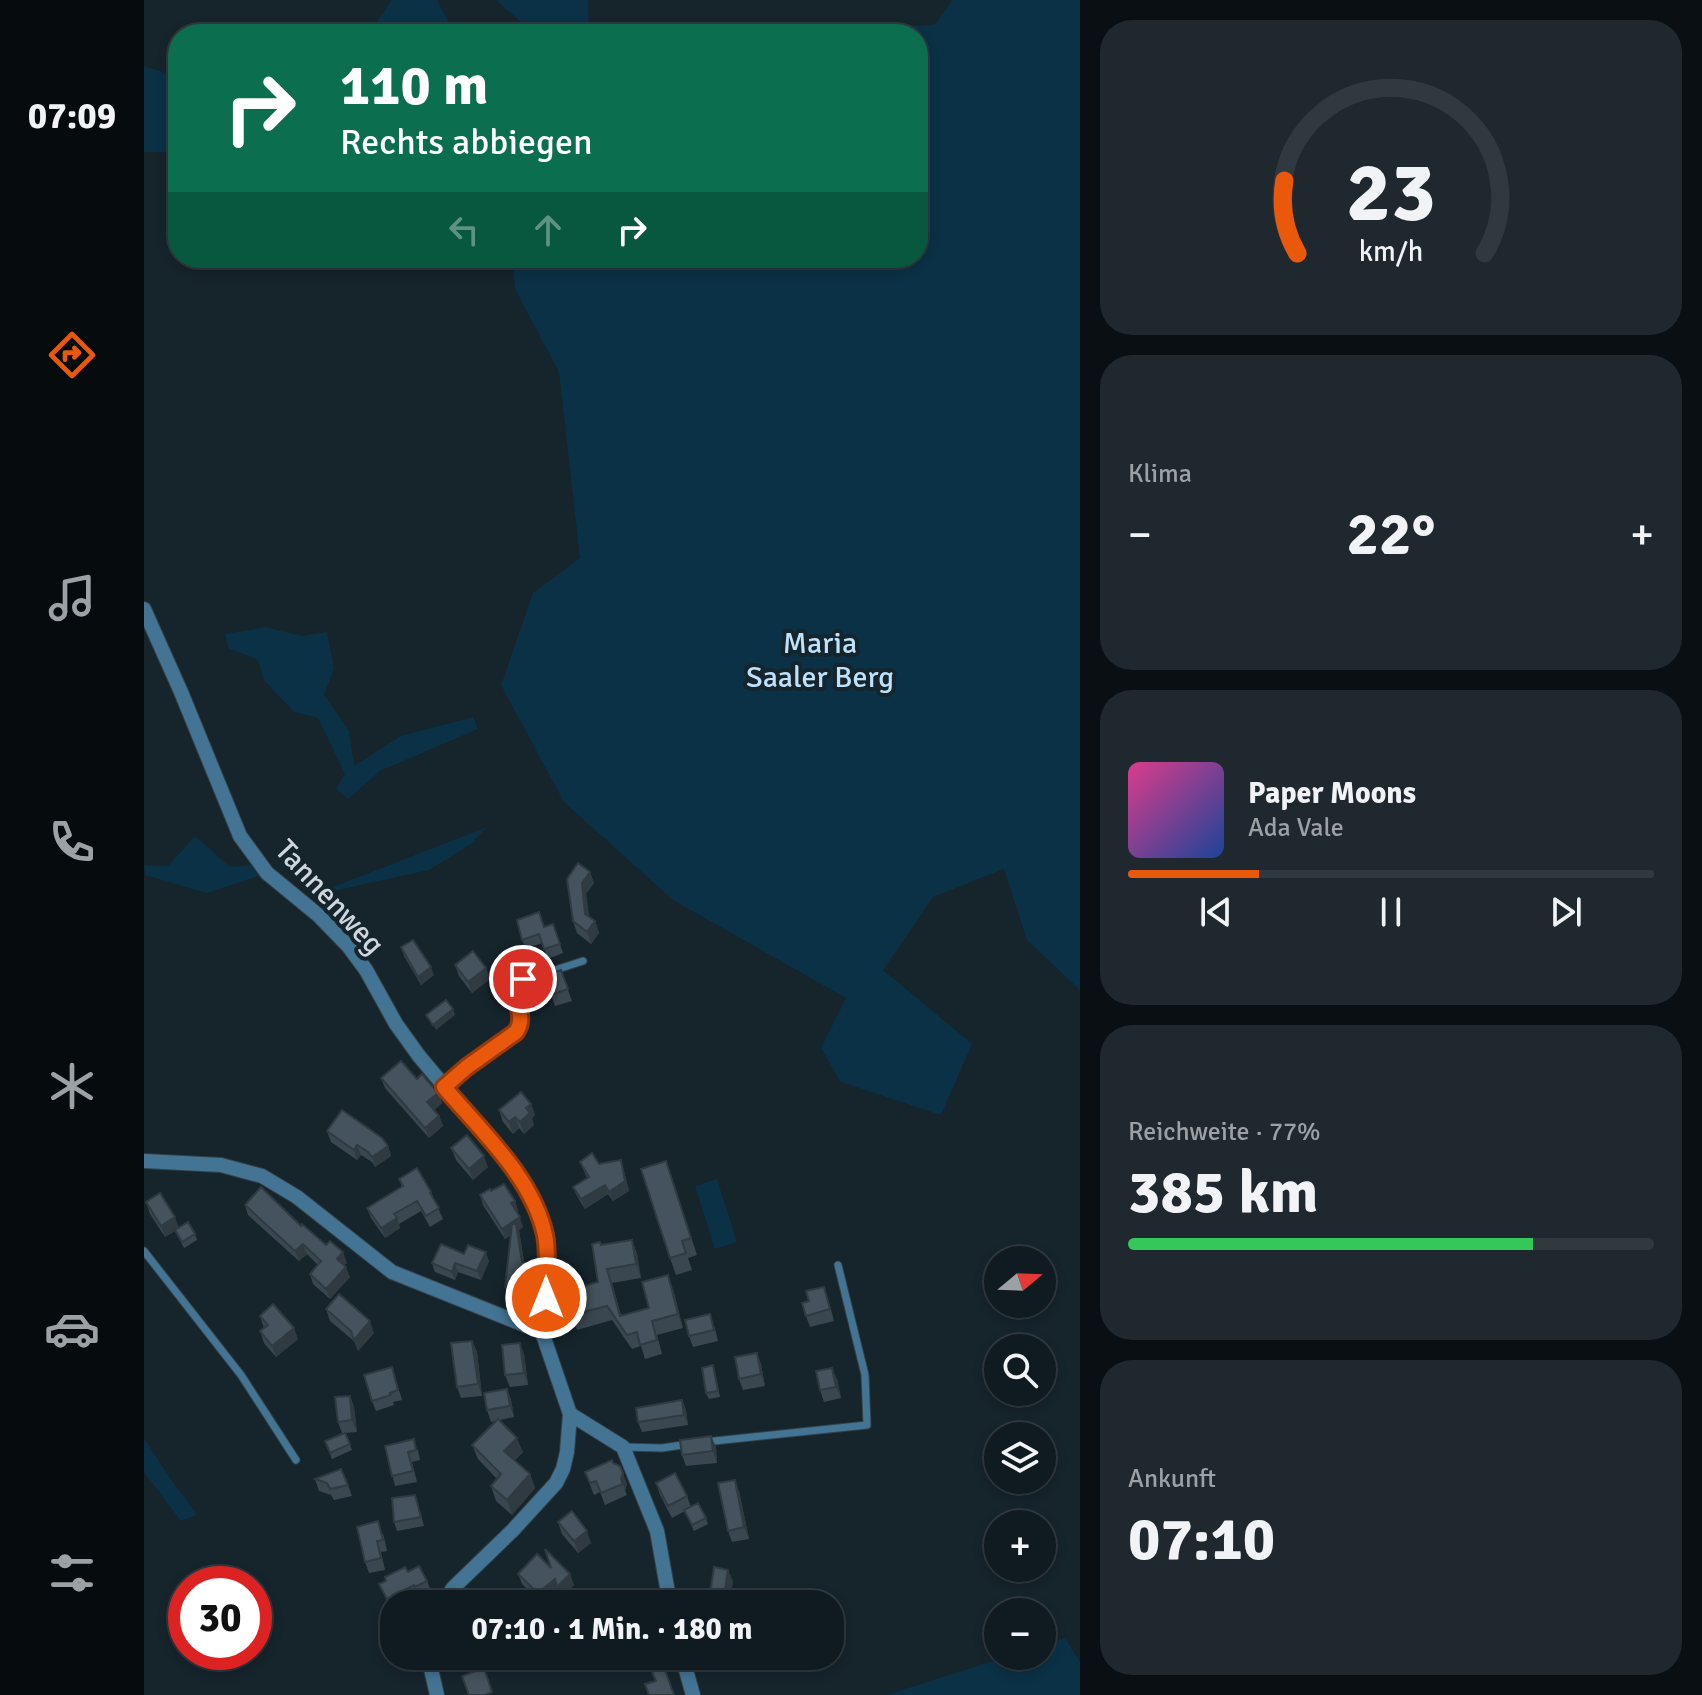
<!DOCTYPE html>
<html lang="de">
<meta charset="utf-8">
<style>
:root{--surface:#101b21;--page:#1e282e;--text:#f1f3f6;--muted:#9ca1a5;--line:#30393f;--accent:#ea580c}
body{margin:0;font-family:Signika,sans-serif;background:var(--page);color:var(--text);height:100vh;display:flex;flex-direction:column;font-size:30px;white-space:nowrap}
*{box-sizing:border-box;margin:0}
p{font-size:26px;color:var(--muted)}
.icon{flex:none;width:44px;height:44px;fill:none;stroke:currentColor;stroke-width:2;stroke-linecap:round;stroke-linejoin:round}
.map{position:relative;flex:1;overflow:hidden}
.details{display:flex;flex-direction:column;gap:20px;padding:20px;background:#090f12;width:622px}
.details>*{flex:none}
.guide{position:absolute;left:24px;top:24px;width:760px;height:244px;border-radius:32px;box-shadow:0 4px 12px #0003,0 0 0 2px var(--line);background:#0b6e4f;color:#fff;overflow:hidden}
.needle{width:52px;rotate:71deg}
.fabs{position:absolute;left:840px;top:1246px;display:grid;gap:16px}
.fabs a{display:grid;place-items:center;width:72px;height:72px;border-radius:50%;background:var(--surface);box-shadow:0 4px 12px #0003,0 0 0 2px var(--line);font-size:40px}
.speed{position:absolute;left:24px;top:1566px;display:flex;gap:16px;font-size:40px;font-weight:700;text-align:center}
.speed>*{display:grid;place-content:center;width:104px;height:104px;border-radius:50%;background:var(--surface);box-shadow:0 4px 12px #0003,0 0 0 2px var(--line);line-height:1}
.speed .limit{border:12px solid #d22;background:#fff;color:#111}
.pin{position:absolute;display:grid;place-items:center;width:68px;height:68px;color:#fff;margin:-34px;border:4px solid #fff;border-radius:50%;box-shadow:0 2px 8px #0007}
.me{position:absolute;width:88px;margin:-44px;rotate:0deg;stroke-linejoin:round;filter:drop-shadow(0 0 6px #0008)}
.turn{display:flex;align-items:center;gap:28px;height:168px;padding:0 40px;font-size:36px}
.turn .icon{width:104px;height:104px;stroke-width:2.5}
.turn b{display:block;font-size:56px;line-height:68px}
.lanes{display:flex;align-items:center;height:76px;padding:0 40px;background:#0003;justify-content:center;gap:40px;direction:ltr}
.lanes .off{opacity:.35}
.big{font-size:60px;font-weight:800;line-height:1.1}
.details .card{flex:1;display:flex;flex-direction:column;justify-content:center;gap:12px;min-width:0;padding:0 28px;border-radius:32px;background:var(--page)}
.details .dial{align-items:center;gap:0}
.dial svg{height:208px;overflow:visible;fill:none;stroke:var(--line);stroke-width:7;stroke-linecap:round;text-anchor:middle}
.dial text{fill:var(--text);stroke:none}
.song{display:flex;align-items:center;gap:24px}
.cover{width:96px;height:96px;border-radius:12px;background:linear-gradient(135deg,hsl(330 70% 55%),hsl(220 70% 35%))}
.played{height:8px;border-radius:4px;background:linear-gradient(90deg,var(--accent) 25%,var(--line) 25%)}
.keys{display:flex;justify-content:space-around;direction:ltr}
.heat{display:flex;justify-content:space-between;align-items:center;font-size:44px;direction:ltr}
.charge{height:12px;border-radius:6px;background:linear-gradient(90deg,#34c759 77%,var(--line) 0)}
.trip{position:absolute;left:236px;top:1590px;width:464px;height:80px;border-radius:32px;background:var(--surface);box-shadow:0 4px 12px #0003,0 0 0 2px var(--line);font-weight:800;line-height:80px;text-align:center}
main{display:flex;flex:1;min-height:0}
.dock{display:flex;flex-direction:column;width:144px;justify-content:space-around;align-items:center;background:#060b0d;color:var(--muted)}
.dock .icon{width:56px;height:56px}
.dock .selected{color:var(--accent)}
.dock b{font-size:36px;color:var(--text)}
.map>svg:first-child{display:block}
.green{fill:#0b3146}
.lines{fill:none;stroke-linecap:round;stroke-linejoin:round}
.lane-casing{stroke:#334148;stroke-width:9}
.street-casing{stroke:#334148;stroke-width:16}
.lane{stroke:#437493;stroke-width:7}
.street{stroke:#437493;stroke-width:14}
.wall{fill:#3a4750}
.shaded-wall{fill:#303a41}
.building{fill:#44535d;stroke:#303a41;stroke-width:2}
.route-casing{stroke:#983908;stroke-width:20}
.route{stroke:#ea580c;stroke-width:14}
.labels{text-anchor:middle;stroke-width:8;stroke-linejoin:round;paint-order:stroke}
.park-label{font-size:30px;fill:#bde3fc;stroke:#16242c}
.street-label{font-size:30px;fill:#ced7dd;stroke:#16242c}
</style>
<main>
<nav class="dock">
<b>07:09</b>
<svg class="icon selected" aria-label="directions" viewBox="0 0 24 24"><path d="M12 3l9 9-9 9-9-9zM9 14v-3h6M13 9l2 2-2 2"/></svg>
<svg class="icon" aria-label="music" viewBox="0 0 24 24"><path d="M9 18V5l10-2v13"/><circle cx="6" cy="18" r="3"/><circle cx="16" cy="16" r="3"/></svg>
<svg class="icon" aria-label="phone" viewBox="0 0 24 24"><path d="M5 4h4l2 5-3 2q2 4 5 5l2-3 5 2v4C11 20 4 13 5 4z"/></svg>
<svg class="icon" aria-label="climate" viewBox="0 0 24 24"><path d="M12 3v18M4 7l16 10M4 17L20 7"/></svg>
<svg class="icon" aria-label="car" viewBox="0 0 24 24"><path d="M5 17H2v-5l4-1 3-4h7l3 4 3 1v5h-3M9 17h6M6 11h13"/><circle cx="7" cy="17" r="2"/><circle cx="17" cy="17" r="2"/></svg>
<svg class="icon" aria-label="filters" viewBox="0 0 24 24"><path d="M4 7h16M4 17h16"/><circle cx="9" cy="7" r="2"/><circle cx="15" cy="17" r="2"/></svg>
</nav>
<div class="map">
<svg width="936" height="1695" viewBox="0 0 936 1695">
<rect width="100%" height="100%" fill="#16242c"/>
<g class="green">
<polygon points="248,0 293,0 311,34 224,34"/>
<polygon points="352,0 444,0 445,34 372,34 377,22"/>
<polygon points="809,0 936,0 936,990 883,940 860,869 789,897 739,970 828,1044 797,1115 697,1082 677,1048 702,998 529,900 420,802 357,685 389,593 436,558 415,372 371,289 369,258 774,258 774,34 618,34 626,29 790,25"/>
<polygon points="0,66 34,77 34,152 0,152"/>
<polygon points="122,627 158,636 183,632 190,669 180,695 205,731 210,766 257,736 329,717 334,729 236,771 204,799 192,789 201,774 174,718 150,712 120,680 114,660 84,648 81,634"/>
<polygon points="343,827 327,844 285,870 190,891 189,887"/>
<polygon points="51,836 86,867 107,865 115,876 63,893 1,875 0,865 24,866"/>
<polygon points="573,1179 593,1242 571,1249 551,1186"/>
<polygon points="0,1438 26,1478 53,1515 37,1521 0,1472"/>
<polygon points="921,1638 936,1662 936,1695 742,1695 865,1656 898,1656 898,1645"/>
</g>
<g class="lines">
<g class="lane-casing">
<g id="lane">
<path d="M301 1086 323 1067 372 1032C384 1015 366 999 374 982L439 961"/>
<polyline points="0,1251 97,1375 152,1460"/>
<polyline points="561,1442 723,1425 721,1375 694,1265"/>
<polyline points="479,1447 518,1448 545,1444"/>
</g>
</g>
<g class="street-casing">
<g id="street">
<polyline points="0,609 37,692 96,836 123,873 174,915 205,947 222,970 252,1024 275,1056 368,1167 385,1192 395,1214 402,1238 402,1298 398,1332 426,1414 423,1452 419,1469 412,1483 369,1530 309,1588 299,1604"/>
<polyline points="0,1161 77,1165 118,1176 153,1197 248,1272 398,1332"/>
<polyline points="426,1414 479,1447 513,1531 526,1604"/>
<polyline points="284,1656 293,1695"/>
<polyline points="538,1656 549,1695"/>
</g>
</g>
<use href="#lane" class="lane"/>
<use href="#street" class="street"/>
</g>
<g class="wall">
<polygon points="446,872 450,883 442,894 445,916 451,921 455,933 447,944 433,933 429,921"/>
<polygon points="409,924 419,953 404,959 398,943 382,949 378,940 400,927"/>
<polygon points="257,947 290,975 277,985 260,956"/>
<polygon points="311,965 342,968 346,979 328,993 315,976"/>
<polygon points="417,970 428,1001 411,1006 401,976"/>
<polygon points="237,1078 273,1079 294,1093 298,1103 290,1110 295,1116 299,1126 285,1138 241,1088"/>
<polygon points="387,1104 391,1115 388,1118 390,1125 380,1134 375,1128 369,1134 359,1122 355,1110"/>
<polygon points="183,1131 244,1146 247,1156 231,1167 228,1162 217,1155 213,1160 187,1142"/>
<polygon points="307,1148 344,1167 329,1180 312,1160"/>
<polygon points="477,1160 485,1191 469,1201 464,1194 441,1209 433,1196 429,1187 443,1178 436,1162 455,1164"/>
<polygon points="522,1161 553,1255 544,1258 548,1270 532,1275 526,1258"/>
<polygon points="255,1179 287,1192 299,1219 286,1227 277,1211 255,1224 256,1228 241,1238 227,1218 223,1208 258,1187"/>
<polygon points="347,1191 371,1201 374,1211 372,1212 379,1227 375,1230 380,1262 388,1273 385,1300 383,1300 381,1311 366,1309 362,1298 363,1292 361,1287 367,1235 361,1239 339,1205 336,1195"/>
<polygon points="2,1202 35,1228 51,1234 53,1240 40,1248 31,1231 21,1237 6,1214"/>
<polygon points="101,1205 157,1226 203,1263 200,1265 206,1277 186,1299 169,1284 166,1274 174,1265 163,1254 155,1261 104,1215"/>
<polygon points="488,1240 493,1254 497,1278 468,1283 477,1315 505,1308 529,1289 539,1328 513,1335 518,1354 501,1359 497,1346 488,1349 468,1320 433,1330 428,1315 454,1282 457,1245"/>
<polygon points="320,1254 345,1261 337,1280 314,1272 311,1280 291,1272 288,1263"/>
<polygon points="684,1298 690,1321 666,1327 662,1316 665,1301"/>
<polygon points="182,1309 230,1333 214,1351 210,1341 186,1321"/>
<polygon points="116,1316 154,1339 132,1357 120,1343 116,1331 120,1328"/>
<polygon points="570,1325 574,1341 549,1347 545,1336"/>
<polygon points="328,1341 333,1352 338,1396 317,1398 313,1387"/>
<polygon points="613,1353 617,1364 621,1386 599,1390 595,1379"/>
<polygon points="380,1354 384,1385 366,1387 361,1375"/>
<polygon points="569,1365 576,1397 565,1399 562,1393"/>
<polygon points="248,1367 258,1400 249,1402 250,1405 232,1411 228,1401"/>
<polygon points="693,1379 697,1398 680,1402 676,1390"/>
<polygon points="363,1389 367,1400 370,1417 356,1420 379,1452 371,1460 386,1474 391,1488 368,1515 352,1501 347,1486 353,1479 334,1459 328,1445 352,1421 347,1422 343,1410"/>
<polygon points="206,1396 210,1407 213,1432 201,1433 208,1450 188,1459 181,1441 198,1433 194,1422"/>
<polygon points="538,1400 542,1410 544,1425 498,1432 494,1422"/>
<polygon points="241,1446 274,1450 276,1460 268,1462 273,1482 251,1486"/>
<polygon points="572,1447 573,1463 542,1466 538,1455"/>
<polygon points="441,1472 483,1484 481,1490 483,1495 461,1505 456,1492 450,1495"/>
<polygon points="171,1479 204,1485 208,1496 190,1500 187,1495 175,1491"/>
<polygon points="512,1483 543,1496 547,1507 562,1518 564,1524 550,1531 541,1511 528,1518 516,1495"/>
<polygon points="595,1491 605,1539 588,1542 584,1531"/>
<polygon points="271,1495 280,1526 253,1531 250,1522"/>
<polygon points="414,1522 447,1543 434,1553 418,1534"/>
<polygon points="239,1533 243,1551 237,1552 241,1570 225,1573 221,1562"/>
<polygon points="407,1568 430,1585 417,1598 414,1590 398,1603 378,1584 374,1574"/>
<polygon points="264,1572 283,1581 287,1591 275,1597 274,1595 257,1604 250,1604 250,1608 247,1609 235,1584"/>
<polygon points="589,1581 585,1604 569,1604 566,1593"/>
</g>
<g class="shaded-wall">
<polygon points="446,872 450,883 442,894 446,925 441,914 438,883"/>
<polygon points="451,921 455,933 447,944 443,932"/>
<polygon points="287,967 290,975 277,985 274,977"/>
<polygon points="342,968 346,979 328,993 324,982"/>
<polygon points="309,1009 311,1015 292,1030 289,1025"/>
<polygon points="294,1093 298,1103 287,1112 283,1102"/>
<polygon points="387,1104 391,1115 388,1118 390,1125 380,1134 376,1122 382,1108"/>
<polygon points="295,1116 299,1126 285,1138 281,1128"/>
<polygon points="371,1117 375,1128 369,1134 365,1122"/>
<polygon points="213,1145 217,1155 213,1160 210,1150"/>
<polygon points="244,1146 247,1156 231,1167 228,1157"/>
<polygon points="340,1156 344,1167 329,1180 325,1169"/>
<polygon points="477,1160 485,1191 469,1201 465,1192"/>
<polygon points="461,1185 464,1194 441,1209 437,1199"/>
<polygon points="371,1201 374,1211 370,1214 367,1203"/>
<polygon points="31,1217 35,1228 21,1237 17,1226"/>
<polygon points="376,1217 379,1227 375,1230 382,1273 378,1262 373,1231 361,1239 358,1229"/>
<polygon points="253,1218 256,1228 241,1238 237,1228"/>
<polygon points="488,1240 493,1254 497,1278 492,1264"/>
<polygon points="159,1244 163,1254 155,1261 151,1251"/>
<polygon points="199,1252 203,1263 197,1269 193,1259"/>
<polygon points="342,1252 345,1261 337,1280 333,1271"/>
<polygon points="311,1263 314,1272 311,1280 308,1272"/>
<polygon points="385,1263 388,1273 385,1300 382,1290"/>
<polygon points="202,1267 206,1277 186,1299 182,1289"/>
<polygon points="463,1269 468,1283 481,1330 476,1316"/>
<polygon points="524,1275 529,1289 539,1328 534,1314"/>
<polygon points="379,1289 383,1300 381,1311 378,1300"/>
<polygon points="226,1321 230,1333 214,1351 210,1340"/>
<polygon points="150,1328 154,1339 132,1357 128,1346"/>
<polygon points="328,1341 333,1352 338,1396 334,1384"/>
<polygon points="376,1343 380,1354 384,1385 380,1373"/>
<polygon points="613,1353 617,1364 621,1386 617,1374"/>
<polygon points="688,1368 693,1379 697,1398 692,1387"/>
<polygon points="363,1389 367,1400 370,1417 366,1406"/>
<polygon points="206,1396 210,1407 213,1432 208,1420"/>
<polygon points="538,1400 542,1410 544,1425 540,1415"/>
<polygon points="567,1436 572,1447 573,1463 569,1451"/>
<polygon points="373,1438 379,1452 365,1466 360,1451"/>
<polygon points="479,1473 483,1484 481,1490 477,1479"/>
<polygon points="386,1474 391,1488 368,1515 363,1500"/>
<polygon points="591,1480 595,1491 605,1539 600,1527"/>
<polygon points="443,1531 447,1543 434,1553 430,1541"/>
<polygon points="584,1570 589,1581 585,1604 583,1604 580,1596"/>
<polygon points="426,1574 430,1585 417,1598 414,1590 398,1603 394,1593 411,1579"/>
</g>
<g class="building">
<polygon points="434,863 446,872 438,883 441,914 451,921 443,932 429,921 423,879"/>
<polygon points="395,912 400,927 409,924 416,944 400,949 395,934 378,940 373,920"/>
<polygon points="269,940 287,967 274,977 257,947"/>
<polygon points="329,951 342,968 324,982 311,965"/>
<polygon points="417,970 424,989 407,995 401,976"/>
<polygon points="302,1000 309,1009 289,1025 282,1015"/>
<polygon points="257,1061 273,1079 278,1074 294,1093 283,1102 295,1116 281,1128 237,1078"/>
<polygon points="377,1092 387,1104 382,1108 386,1113 376,1122 371,1117 365,1122 355,1110"/>
<polygon points="198,1110 238,1138 244,1146 228,1157 224,1152 213,1145 210,1150 183,1131"/>
<polygon points="323,1135 340,1156 325,1169 307,1148"/>
<polygon points="448,1153 455,1164 477,1160 481,1181 465,1192 461,1185 437,1199 429,1187 445,1177 436,1162"/>
<polygon points="522,1161 547,1238 538,1241 542,1253 526,1258 497,1169"/>
<polygon points="273,1168 287,1192 286,1193 295,1208 282,1216 273,1201 250,1214 253,1218 237,1228 223,1208 259,1186 255,1179"/>
<polygon points="360,1184 371,1201 367,1203 376,1217 358,1229 336,1195 346,1189 347,1191"/>
<polygon points="117,1187 157,1226 158,1224 182,1245 186,1241 199,1252 193,1259 202,1267 182,1289 166,1274 177,1261 159,1244 151,1251 101,1205"/>
<polygon points="16,1193 31,1217 17,1226 2,1202"/>
<polygon points="44,1222 51,1234 38,1242 31,1230"/>
<polygon points="368,1224 372,1224 378,1262 385,1263 382,1290 379,1289 378,1300 362,1298 364,1288 361,1287"/>
<polygon points="488,1240 492,1264 463,1269 476,1316 505,1308 498,1282 524,1275 534,1314 508,1321 513,1340 496,1345 493,1332 483,1335 463,1306 428,1315 422,1291 454,1282 448,1244 456,1242 457,1245"/>
<polygon points="297,1244 320,1254 324,1245 342,1252 333,1271 311,1263 308,1272 288,1263"/>
<polygon points="680,1287 686,1309 662,1316 658,1303 665,1301 662,1291"/>
<polygon points="195,1294 226,1321 210,1340 207,1331 182,1309"/>
<polygon points="129,1304 150,1328 128,1346 116,1331 124,1325 116,1316"/>
<polygon points="566,1314 570,1330 545,1336 541,1320"/>
<polygon points="328,1341 334,1384 313,1387 307,1343"/>
<polygon points="376,1343 380,1373 361,1375 358,1345"/>
<polygon points="613,1353 617,1374 595,1379 591,1357"/>
<polygon points="569,1365 574,1391 562,1393 558,1368"/>
<polygon points="248,1367 254,1390 246,1393 247,1395 228,1401 220,1375"/>
<polygon points="688,1368 692,1387 676,1390 672,1371"/>
<polygon points="363,1389 366,1406 343,1410 340,1393"/>
<polygon points="206,1396 208,1420 194,1422 191,1397"/>
<polygon points="538,1400 540,1415 494,1422 492,1408"/>
<polygon points="354,1419 373,1438 360,1451 386,1474 363,1500 347,1486 357,1474 328,1445"/>
<polygon points="201,1433 206,1444 186,1453 181,1441"/>
<polygon points="567,1436 569,1451 538,1455 536,1440"/>
<polygon points="270,1439 272,1450 264,1452 269,1471 248,1476 241,1446"/>
<polygon points="468,1460 469,1463 476,1466 479,1473 477,1479 479,1484 457,1493 452,1481 446,1483 441,1472"/>
<polygon points="197,1469 204,1485 186,1489 183,1483 171,1479"/>
<polygon points="531,1473 543,1496 524,1506 512,1483"/>
<polygon points="591,1480 600,1527 584,1531 574,1483"/>
<polygon points="271,1495 277,1517 250,1522 248,1498"/>
<polygon points="554,1503 562,1518 548,1525 540,1510"/>
<polygon points="428,1511 443,1531 430,1541 414,1522"/>
<polygon points="234,1521 239,1540 233,1541 237,1558 221,1562 213,1527"/>
<polygon points="401,1549 426,1574 413,1587 411,1579 394,1593 374,1574 393,1554 407,1568"/>
<polygon points="275,1566 283,1581 271,1587 270,1585 243,1599 235,1584 242,1581 241,1577 261,1567 264,1572"/>
<polygon points="570,1567 584,1570 580,1596 566,1593"/>
<polygon points="450,1591 454,1604 419,1604 418,1601"/>
<polygon points="318,1595 322,1604 307,1604 306,1603 308,1599"/>
<polygon points="364,1598 368,1604 353,1604"/>
<polygon points="474,1599 476,1604 458,1604"/>
<polygon points="520,1667 530,1695 505,1695 501,1684 512,1681 508,1672"/>
<polygon points="340,1668 348,1692 341,1695 325,1695 318,1676"/>
</g>
<g class="lines">
<g class="route-casing">
<path id="route" d="M379 979C359 993 386 1012 372 1032L323 1067 300 1087C337 1131 389 1178 401 1235 405 1255 402 1278 402 1298"/>
</g>
<use href="#route" class="route"/>
</g>
<g class="labels">
<g class="park-label">
<text x="676" y="653">Maria<tspan x="676" dy="34">Saaler Berg</tspan></text>
</g>
<g class="street-label">
<text transform="translate(186 897) rotate(47)" y="10">Tannenweg</text>
</g>
</g>
</svg>
<div class="fabs">
<a><svg class="needle" viewBox="-14 -14 28 28"><path d="M0-13l5 13h-10z" fill="#e53935"/><path d="M0 13l5-13h-10z" fill="#9ca1a5"/></svg></a>
<a><svg class="icon" aria-label="search" viewBox="0 0 24 24"><circle cx="10" cy="10" r="6"/><path d="M15 15l6 6"/></svg></a>
<a><svg class="icon" aria-label="layers" viewBox="0 0 24 24"><path d="M12 4l9 5-9 5-9-5zM3 14l9 5 9-5"/></svg></a>
<a>+</a>
<a>−</a>
</div>
<div class="speed"><div class="limit">30</div></div>
<div class="pin" style="left:379px;top:979px;background:#d93025"><svg class="icon" aria-label="arrive" viewBox="0 0 24 24"><path d="M6 21V4h12l-3 4 3 4H6"/></svg></div>
<svg class="me" style="left:402px;top:1298px" viewBox="-20 -20 40 40"><circle r="17" fill="#ea580c" stroke="#fff" stroke-width="3"/><path d="M0-11L8 9 0 5-8 9z" fill="#fff"/></svg>
<div class="trip">07:10 · 1 Min. · 180 m</div>
<div class="guide">
<div class="turn"><svg class="icon" aria-label="right" viewBox="0 0 24 24"><path d="M7 20v-9h11M14 6l5 5-5 5"/></svg><div><b>110 m</b>Rechts abbiegen</div></div>
<div class="lanes"><svg class="icon off" aria-label="left" viewBox="0 0 24 24"><path d="M17 20v-9H6M10 6l-5 5 5 5"/></svg><svg class="icon off" aria-label="ahead" viewBox="0 0 24 24"><path d="M12 20V5M6 11l6-6 6 6"/></svg><svg class="icon" aria-label="right" viewBox="0 0 24 24"><path d="M7 20v-9h11M14 6l5 5-5 5"/></svg></div>
</div>
</div>
<section class="details">
<div class="card dial"><svg viewBox="0 0 100 80">
<path d="M14 69A42 42 0 1 1 86 69"/>
<path d="M14 69A42 42 0 0 1 9 41" stroke="#ea580c"/>
<text x="50" y="56" font-size="32" font-weight="700">23</text>
<text x="50" y="72" font-size="11">km/h</text>
</svg></div>
<div class="card"><p>Klima</p>
<div class="heat"><a>−</a><b class="big">22°</b><a>+</a></div>
</div>
<div class="card">
<div class="song"><i class="cover"></i><div><b>Paper Moons</b><p>Ada Vale</p></div></div>
<div class="played"></div>
<div class="keys"><svg class="icon" aria-label="previous" viewBox="0 0 24 24"><path d="M18 5L8 12l10 7zM5 5v14"/></svg><svg class="icon" aria-label="pause" viewBox="0 0 24 24"><path d="M8 5v14M16 5v14"/></svg><svg class="icon" aria-label="next" viewBox="0 0 24 24"><path d="M6 5l10 7-10 7zM19 5v14"/></svg></div>
</div>
<div class="card"><p>Reichweite · 77%</p><b class="big">385 km</b><div class="charge"></div></div>
<div class="card"><p>Ankunft</p><b class="big">07:10</b></div>
</section>
</main>
